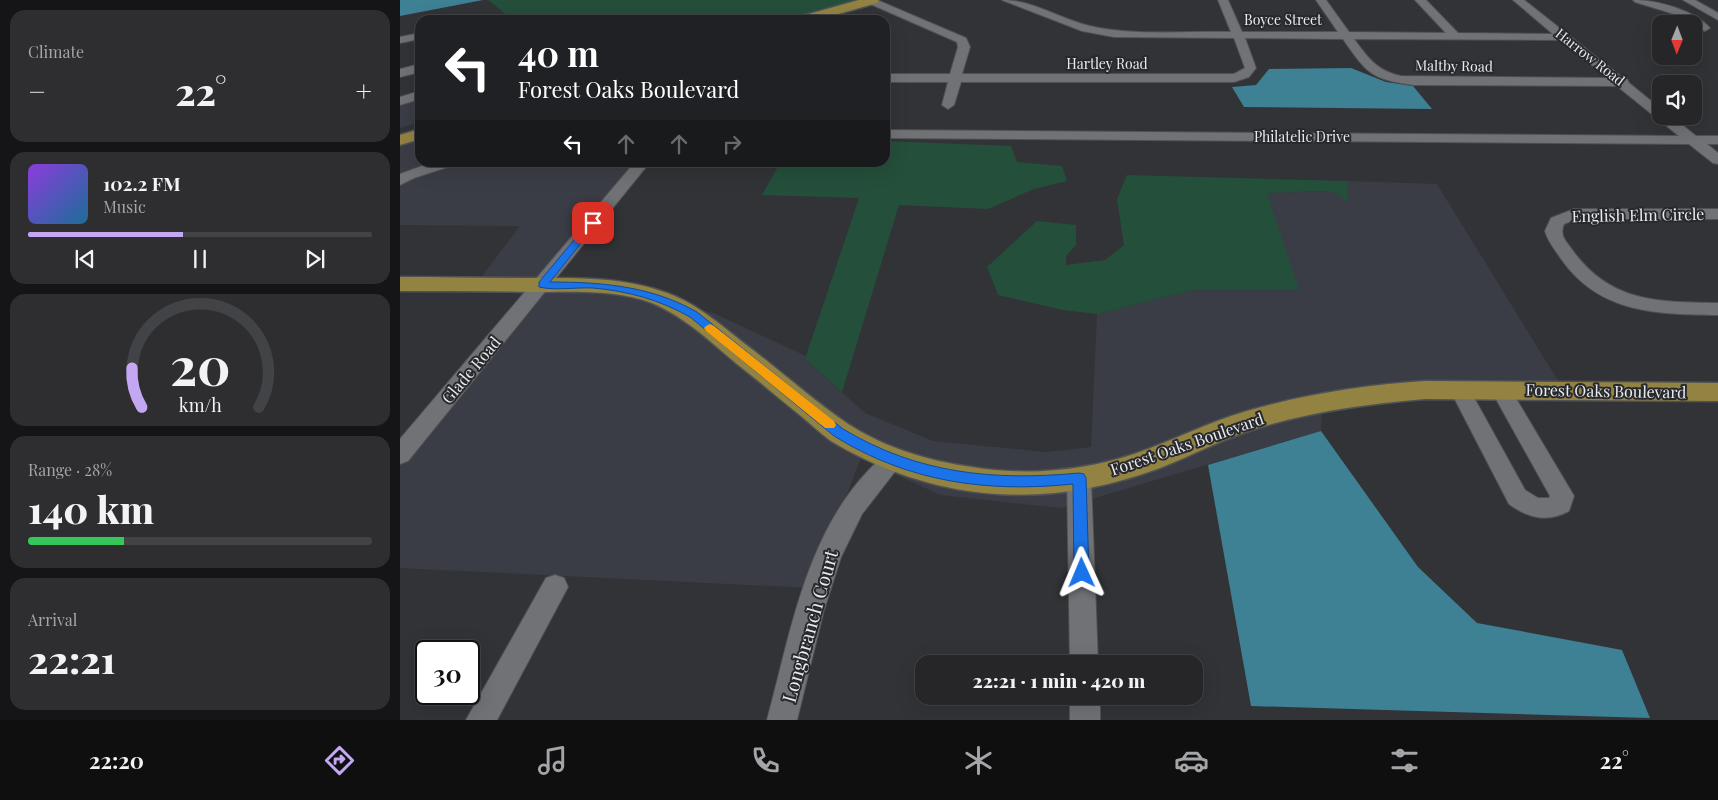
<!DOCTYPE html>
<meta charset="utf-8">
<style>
:root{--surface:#262629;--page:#2e2e31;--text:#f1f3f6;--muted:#a4a5a8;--line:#424346;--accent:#c3a7f2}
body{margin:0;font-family:"Playfair Display",serif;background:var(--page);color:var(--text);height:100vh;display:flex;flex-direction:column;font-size:19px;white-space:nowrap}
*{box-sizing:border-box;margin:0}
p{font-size:16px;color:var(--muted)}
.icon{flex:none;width:28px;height:28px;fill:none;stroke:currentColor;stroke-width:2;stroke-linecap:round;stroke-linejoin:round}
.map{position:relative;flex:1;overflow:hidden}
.side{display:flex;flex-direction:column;gap:10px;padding:10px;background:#151517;width:400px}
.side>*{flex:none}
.top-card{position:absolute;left:15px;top:15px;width:475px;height:152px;border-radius:15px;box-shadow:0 5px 20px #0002,0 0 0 1px var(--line);background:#202124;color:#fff;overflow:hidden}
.needle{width:32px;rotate:181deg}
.fabs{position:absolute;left:1252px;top:15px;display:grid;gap:10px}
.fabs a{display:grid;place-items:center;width:50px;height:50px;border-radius:10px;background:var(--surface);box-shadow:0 5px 20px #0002,0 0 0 1px var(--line);font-size:25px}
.speed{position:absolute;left:15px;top:640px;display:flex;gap:10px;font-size:25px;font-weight:700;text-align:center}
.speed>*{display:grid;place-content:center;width:65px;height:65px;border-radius:50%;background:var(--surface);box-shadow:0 5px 20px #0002,0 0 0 1px var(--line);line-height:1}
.speed .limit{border:2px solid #111;border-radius:8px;background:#fff;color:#111}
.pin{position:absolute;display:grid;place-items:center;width:42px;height:42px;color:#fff;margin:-21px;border-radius:10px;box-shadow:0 2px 8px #0006}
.me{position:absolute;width:55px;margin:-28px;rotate:359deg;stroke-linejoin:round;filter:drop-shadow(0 0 4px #0008)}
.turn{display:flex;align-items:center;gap:18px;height:105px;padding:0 20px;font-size:22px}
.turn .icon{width:65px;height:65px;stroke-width:2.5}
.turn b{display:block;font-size:35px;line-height:42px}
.lanes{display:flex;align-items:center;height:48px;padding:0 20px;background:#0003;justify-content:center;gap:25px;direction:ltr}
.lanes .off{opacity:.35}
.big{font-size:38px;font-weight:800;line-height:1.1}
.side .tile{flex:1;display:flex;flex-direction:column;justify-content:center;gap:8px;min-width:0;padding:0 18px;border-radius:15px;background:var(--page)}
.side .dial{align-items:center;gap:0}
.dial svg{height:130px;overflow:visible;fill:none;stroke:var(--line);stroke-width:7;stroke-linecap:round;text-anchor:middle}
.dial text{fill:var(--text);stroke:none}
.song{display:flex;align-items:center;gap:15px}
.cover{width:60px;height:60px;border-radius:8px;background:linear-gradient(135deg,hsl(270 70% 55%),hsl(200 70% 35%))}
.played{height:5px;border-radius:2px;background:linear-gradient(90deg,var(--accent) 45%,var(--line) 45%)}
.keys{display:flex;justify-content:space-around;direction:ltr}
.heat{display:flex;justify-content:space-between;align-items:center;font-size:28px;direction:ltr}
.charge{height:8px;border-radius:4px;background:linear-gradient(90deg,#34c759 28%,var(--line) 0)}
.trip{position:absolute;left:515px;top:655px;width:288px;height:50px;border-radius:15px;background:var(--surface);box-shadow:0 5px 20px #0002,0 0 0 1px var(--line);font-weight:800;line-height:50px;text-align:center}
.menu{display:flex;height:80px;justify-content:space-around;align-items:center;background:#0f0f10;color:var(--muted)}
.menu .icon{width:35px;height:35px}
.menu .active{color:var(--accent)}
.menu b{font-size:22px;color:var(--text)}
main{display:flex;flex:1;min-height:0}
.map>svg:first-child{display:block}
.built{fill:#3b3d46}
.green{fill:#244f3b}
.water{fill:#3e8094}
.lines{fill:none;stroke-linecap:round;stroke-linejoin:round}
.minor-casing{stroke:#505154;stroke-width:2}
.major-casing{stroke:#505154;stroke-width:3}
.minor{fill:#717276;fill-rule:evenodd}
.major{fill:#938342;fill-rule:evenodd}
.route{fill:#1a73e8;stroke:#114b97}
.slow{fill:#f59e0b}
.labels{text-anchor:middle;stroke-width:4;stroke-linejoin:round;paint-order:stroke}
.far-street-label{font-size:14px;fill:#e9eaed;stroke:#28292d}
.street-label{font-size:16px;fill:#e9eaed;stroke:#28292d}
.near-street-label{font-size:19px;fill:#e9eaed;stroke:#28292d}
</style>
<main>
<section class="side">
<div class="tile"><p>Climate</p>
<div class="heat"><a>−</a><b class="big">22°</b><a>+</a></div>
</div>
<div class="tile">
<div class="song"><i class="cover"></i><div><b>102.2 FM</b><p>Music</p></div></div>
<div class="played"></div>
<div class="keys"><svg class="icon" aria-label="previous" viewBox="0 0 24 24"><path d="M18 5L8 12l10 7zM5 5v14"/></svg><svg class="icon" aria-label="pause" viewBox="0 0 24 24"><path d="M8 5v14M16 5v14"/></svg><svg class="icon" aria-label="next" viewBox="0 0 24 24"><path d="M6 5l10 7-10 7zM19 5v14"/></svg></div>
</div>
<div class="tile dial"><svg viewBox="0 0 100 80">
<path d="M14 69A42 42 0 1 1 86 69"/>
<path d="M14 69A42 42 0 0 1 8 45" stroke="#c3a7f2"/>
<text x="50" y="56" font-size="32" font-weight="700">20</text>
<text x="50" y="72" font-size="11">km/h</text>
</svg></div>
<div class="tile"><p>Range · 28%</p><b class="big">140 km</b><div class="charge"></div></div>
<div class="tile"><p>Arrival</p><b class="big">22:21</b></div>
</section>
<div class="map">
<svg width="1318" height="720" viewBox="0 0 1318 720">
<rect width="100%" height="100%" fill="#323337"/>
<g class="built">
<polygon points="20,96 20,122 0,128 0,102"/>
<polygon points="20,138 20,162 240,163 148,277 162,280 79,280 120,226 0,225 0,144"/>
<polygon points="947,181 1037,184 1160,384 1050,380 1006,385 678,471 609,475 504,456 445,427 298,310 313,313 406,356 405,359 465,413 533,441 646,452 691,447 697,314 797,289 898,289 867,193 924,191 939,194 948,203"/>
<polygon points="133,289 189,290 235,297 273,310 404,414 607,490 922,409 921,431 661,508 540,495 461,458 411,588 0,568 0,437"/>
</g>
<g class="green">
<polygon points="88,0 461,0 390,20 113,20"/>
<polygon points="485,141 611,146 617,162 662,166 667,181 634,189 588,209 499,205 442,392 405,359 459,198 362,195 380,163 485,162"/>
<polygon points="727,175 947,181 948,205 939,194 924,191 867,193 899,289 797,289 697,314 663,310 598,295 587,267 637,221 676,225 676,245 666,256 666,265 705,260 724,245 717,199"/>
</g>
<g class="water">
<polygon points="0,0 83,0 0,16"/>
<polygon points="951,68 986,82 1013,86 1032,109 844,107 832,87 856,85 869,69"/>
<polygon points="921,431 1018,567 1077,623 1222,650 1250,718 851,706 808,465"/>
</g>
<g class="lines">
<g class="minor-casing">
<g id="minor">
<path d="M467 0H477L566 38 570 47 562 74H834L845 68 834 38 714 37 682 31 602 0C633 0 660 19 690 26 730 36 788 31 831 32L818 0H828L842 32H938L916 0H926L949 32 1046 33 1015 0H1026L1058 33 1153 34 1113 0H1124L1223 78 1227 79 1229 83 1261 109V116H1271L1296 136H1318V144H1307L1318 153V164L1313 163 1289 144 485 138V130L1279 136 1217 86 1013 85C970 79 967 73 943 39L845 38 856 68 849 77 834 82H561L554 105 548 109 542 105 548 82H485V74H550L558 47 557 42 468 3ZM954 39 1161 40 1208 78 1001 76C977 71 968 58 954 39Z"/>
<path d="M1233 0C1257 0 1294 10 1310 28L1305 31 1294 26V24L1274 14 1235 2Z"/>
<polygon points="1283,0 1295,0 1318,13 1318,20"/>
<polygon points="20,33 20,39 0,43 0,37"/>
<polygon points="20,64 20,72 0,77 0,69"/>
<polygon points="20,91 20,99 0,105 0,97"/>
<polygon points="33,162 56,162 54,165 14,178 0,185 0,174"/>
<polygon points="235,162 250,162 8,461 0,464 0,439"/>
<path d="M1174 209H1318V219H1176L1164 224C1159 236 1166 241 1173 251 1211 303 1259 302 1318 303V315C1258 314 1200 314 1162 260 1156 251 1148 242 1145 231L1151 218Z"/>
<path d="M1060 382 1067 385 1125 490 1138 498H1149L1150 496 1091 390 1094 385 1101 382 1108 385 1174 496 1169 511C1147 523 1128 518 1109 504L1050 390 1053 385Z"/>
<path d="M493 451 501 454 504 460 462 514 441 557 424 610 397 720H367C390 636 405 538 467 472 475 464 482 455 493 451Z"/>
<polygon points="679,469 687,471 691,478 698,664 670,664 667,478 671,471"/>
<polygon points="155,575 164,578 168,587 97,720 66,720 146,578"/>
<rect x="670" y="696" width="30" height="24"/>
</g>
</g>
<g class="major-casing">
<g id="major">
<polygon points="459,0 479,0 477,3 417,20 397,20 398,17"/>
<polygon points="20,129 20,139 0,145 0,135"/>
<path d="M0 277C42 277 84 278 126 278 173 278 222 276 267 293 298 304 323 327 349 347 382 372 414 401 448 424 485 448 529 461 572 467 624 476 684 471 734 454 773 441 808 422 847 411 905 394 965 385 1025 381L1318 383V401L1025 399C967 404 907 412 852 430 820 440 791 456 760 468 701 490 638 500 576 492 526 486 474 467 431 441 421 434 411 424 401 416 380 399 359 381 337 364 311 342 285 317 252 303 217 289 170 292 132 292 88 291 44 291 0 291Z"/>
</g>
</g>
<use href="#minor" class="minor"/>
<use href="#major" class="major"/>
</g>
<path class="route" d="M193 220 197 223 150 282C202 282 251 286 297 312L443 429C518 474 594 481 679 473L684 474 686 478 689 573 687 578 682 580 677 578 674 573 673 484C587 493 508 482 434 436L290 317C260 300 228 291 193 288 176 287 156 291 139 287V282L190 221Z"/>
<polygon class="slow" points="310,324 314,326 434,421 436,425 434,428 425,428 306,331 304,328 306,326"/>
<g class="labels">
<g class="far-street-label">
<text x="883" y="25">Boyce Street</text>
<text transform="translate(1190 57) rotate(38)" y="5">Harrow Road</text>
<text x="707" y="69">Hartley Road</text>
<text transform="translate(1054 66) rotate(1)" y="5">Maltby Road</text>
<text x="902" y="142">Philatelic Drive</text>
</g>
<g class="street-label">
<text transform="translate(1238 215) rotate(-1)" y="6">English Elm Circle</text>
<text transform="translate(71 370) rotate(-50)" y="6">Glade Road</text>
<text transform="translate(1206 391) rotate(1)" y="6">Forest Oaks Boulevard</text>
<text transform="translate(787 444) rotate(-19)" y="6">Forest Oaks Boulevard</text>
</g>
<g class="near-street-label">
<text transform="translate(410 626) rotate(-74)" y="7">Longbranch Court</text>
</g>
</g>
</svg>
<div class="fabs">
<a><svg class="needle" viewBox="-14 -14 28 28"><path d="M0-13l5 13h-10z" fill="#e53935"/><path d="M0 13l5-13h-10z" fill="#a4a5a8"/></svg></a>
<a><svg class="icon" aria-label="sound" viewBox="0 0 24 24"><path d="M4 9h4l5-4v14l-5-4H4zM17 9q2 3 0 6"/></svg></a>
</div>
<div class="speed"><div class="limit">30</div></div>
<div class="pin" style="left:193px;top:223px;background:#d93025"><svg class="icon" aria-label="arrive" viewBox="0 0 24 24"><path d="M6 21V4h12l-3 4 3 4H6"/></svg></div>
<svg class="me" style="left:682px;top:573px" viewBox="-20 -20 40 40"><path d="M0-17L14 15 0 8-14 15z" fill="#1a73e8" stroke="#fff" stroke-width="4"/></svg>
<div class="trip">22:21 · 1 min · 420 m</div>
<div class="top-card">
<div class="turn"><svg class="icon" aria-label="left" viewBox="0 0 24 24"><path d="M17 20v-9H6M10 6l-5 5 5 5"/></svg><div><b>40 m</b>Forest Oaks Boulevard</div></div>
<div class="lanes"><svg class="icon" aria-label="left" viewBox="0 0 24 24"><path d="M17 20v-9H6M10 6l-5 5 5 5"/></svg><svg class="icon off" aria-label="ahead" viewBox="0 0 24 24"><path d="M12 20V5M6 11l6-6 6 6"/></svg><svg class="icon off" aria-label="ahead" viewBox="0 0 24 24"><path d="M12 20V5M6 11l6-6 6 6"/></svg><svg class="icon off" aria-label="right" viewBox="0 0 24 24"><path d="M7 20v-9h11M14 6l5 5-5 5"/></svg></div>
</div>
</div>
</main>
<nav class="menu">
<b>22:20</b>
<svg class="icon active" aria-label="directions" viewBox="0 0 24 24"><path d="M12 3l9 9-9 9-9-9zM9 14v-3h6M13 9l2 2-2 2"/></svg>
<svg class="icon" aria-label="music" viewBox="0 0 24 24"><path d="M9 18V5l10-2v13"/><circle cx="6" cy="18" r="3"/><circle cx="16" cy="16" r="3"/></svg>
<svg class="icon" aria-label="phone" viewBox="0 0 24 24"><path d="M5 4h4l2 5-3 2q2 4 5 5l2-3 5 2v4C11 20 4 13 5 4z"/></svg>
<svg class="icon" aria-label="climate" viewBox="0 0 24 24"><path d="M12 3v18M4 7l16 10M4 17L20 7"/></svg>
<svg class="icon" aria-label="car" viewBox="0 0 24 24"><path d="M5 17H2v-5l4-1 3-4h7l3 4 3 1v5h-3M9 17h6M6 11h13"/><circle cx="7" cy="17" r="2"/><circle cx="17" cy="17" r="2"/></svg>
<svg class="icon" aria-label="filters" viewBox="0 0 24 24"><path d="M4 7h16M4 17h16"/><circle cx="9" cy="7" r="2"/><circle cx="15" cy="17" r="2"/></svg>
<b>22°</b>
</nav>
